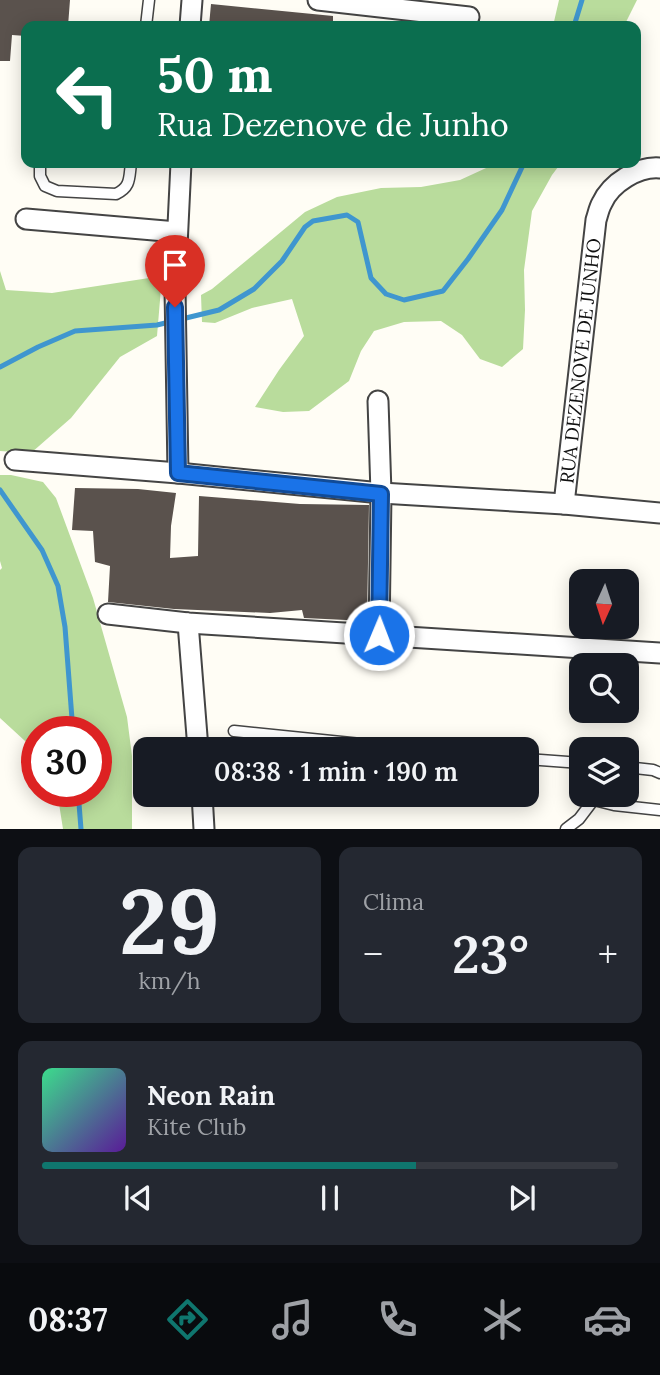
<!DOCTYPE html>
<html lang="pt">
<meta charset="utf-8">
<style>
:root{--surface:#171b24;--page:#242831;--text:#f1f3f6;--muted:#9ea1a6;--line:#363941;--accent:#0f766e}
body{margin:0;font-family:Lora,serif;background:var(--page);color:var(--text);height:100vh;display:flex;flex-direction:column;font-size:26px;white-space:nowrap}
*{box-sizing:border-box;margin:0}
p{font-size:23px;color:var(--muted)}
.icon{flex:none;width:38px;height:38px;fill:none;stroke:currentColor;stroke-width:2;stroke-linecap:round;stroke-linejoin:round}
.map{position:relative;height:829px;overflow:hidden}
.side{display:flex;flex-direction:column;gap:18px;padding:18px;background:#0d0f14;flex:1}
.side>*{flex:none}
.hud{position:absolute;left:21px;top:21px;width:620px;height:147px;border-radius:14px;box-shadow:0 4px 18px #0003;background:#0b6e4f;color:#fff;overflow:hidden}
.needle{width:46px;rotate:183deg}
.controls{position:absolute;left:569px;top:569px;display:grid;gap:14px}
.controls a{display:grid;place-items:center;width:70px;height:70px;border-radius:14px;background:var(--surface);box-shadow:0 4px 18px #0003;font-size:35px}
.speed{position:absolute;left:21px;top:716px;display:flex;gap:14px;font-size:35px;font-weight:700;text-align:center}
.speed>*{display:grid;place-content:center;width:91px;height:91px;border-radius:50%;background:var(--surface);box-shadow:0 4px 18px #0003;line-height:1}
.speed .limit{border:10px solid #d22;background:#fff;color:#111}
.pin{position:absolute;display:grid;place-items:center;width:60px;height:60px;color:#fff;margin:-72px -30px;border-radius:50% 50% 50% 0;rotate:-45deg;box-shadow:0 0 7px #0007}
.pin .icon{rotate:45deg}
.me{position:absolute;width:77px;margin:-38px;rotate:1deg;stroke-linejoin:round;filter:drop-shadow(0 0 5px #0008)}
.turn{display:flex;align-items:center;gap:24px;height:147px;padding:0 21px;font-size:32px}
.turn .icon{width:91px;height:91px;stroke-width:2.5}
.turn b{display:block;font-size:49px;line-height:60px}
.big{font-size:52px;font-weight:600;line-height:1.1}
.side .widget{flex:1;display:flex;flex-direction:column;justify-content:center;gap:10px;min-width:0;padding:0 24px;border-radius:14px;background:var(--page)}
.side .dial{align-items:center;gap:0}
.dial b{font-size:91px;line-height:1}
.song{display:flex;align-items:center;gap:21px}
.cover{width:84px;height:84px;border-radius:10px;background:linear-gradient(135deg,hsl(150 70% 55%),hsl(270 70% 35%))}
.played{height:7px;border-radius:4px;background:linear-gradient(90deg,var(--accent) 65%,var(--line) 65%)}
.keys{display:flex;justify-content:space-around;direction:ltr}
.heat{display:flex;justify-content:space-between;align-items:center;font-size:38px;direction:ltr}
.side .tiles{flex:1;display:grid;gap:18px;grid-template-columns:1fr 1fr}
.widget:last-child{grid-column:span 2}
.trip{position:absolute;left:133px;top:737px;width:406px;height:70px;border-radius:14px;background:var(--surface);box-shadow:0 4px 18px #0003;font-weight:600;line-height:70px;text-align:center}
.tabs{display:flex;height:112px;justify-content:space-around;align-items:center;background:#090b0e;color:var(--muted)}
.tabs .icon{width:49px;height:49px}
.tabs .current{color:var(--accent)}
.tabs b{font-size:32px;color:var(--text)}
.map>svg:first-child{display:block}
.forest{fill:#b9dc9c}
.lines{fill:none;stroke-linecap:round;stroke-linejoin:round}
.stream{stroke:#3f96cf;stroke-width:5}
.building{fill:#5a524d}
.lane-casing{stroke:#444;stroke-width:13}
.street-casing{stroke:#444;stroke-width:23}
.lane{stroke:#fff;stroke-width:10}
.street{stroke:#fff;stroke-width:19}
.route-casing{stroke:#114b97;stroke-width:18}
.route{stroke:#1a73e8;stroke-width:12}
.labels{text-anchor:middle;stroke-width:7;stroke-linejoin:round;paint-order:stroke}
.street-label{font-size:19px;fill:#111;stroke:#fff}
</style>
<div class="map">
<svg width="660" height="829" viewBox="0 0 660 829">
<rect width="100%" height="100%" fill="#fffdf5"/>
<g class="forest">
<polygon points="559,0 637,0 624,26 553,26"/>
<polygon points="497,163 561,163 552,175 532,211 524,270 525,310 523,349 502,367 480,359 462,335 441,321 404,322 374,331 361,351 349,381 309,411 283,412 255,407 279,370 304,336 292,299 252,308 215,323 202,322 201,295 212,289 305,212 337,197 381,188 421,187 460,180"/>
<polygon points="0,271 6,290 52,293 162,276 157,336 120,357 71,418 31,453 0,451"/>
<polygon points="0,475 11,475 43,482 56,498 93,598 127,717 132,756 132,829 63,829 57,791 96,791 96,732 37,732 37,752 0,718 0,570 2,568 0,561"/>
</g>
<g class="lines">
<g class="stream">
<polyline points="574,26 582,0"/>
<polyline points="0,367 38,347 75,331 157,325 219,310 254,289 282,261 305,227 313,221 347,215 358,222 371,278 386,294 404,300 443,291 468,259 502,210 524,163"/>
<polyline points="0,490 42,550 58,586 65,627 73,732"/>
<polyline points="78,791 81,829"/>
</g>
</g>
<g class="building">
<polygon points="0,0 70,0 68,26 26,26 26,36 12,35 10,61 0,61"/>
<polygon points="211,4 333,16 333,26 209,26"/>
<polygon points="75,488 138,489 176,493 171,526 170,558 198,556 199,496 300,504 369,505 367,621 304,618 302,610 270,613 174,609 108,602 110,566 95,562 93,531 72,530"/>
</g>
<g class="lines">
<g class="lane-casing">
<g id="lane">
<polyline points="146,26 149,0"/>
<path d="M40 163V176L45 186 57 191 116 194C131 187 129 178 131 163"/>
<polyline points="234,731 410,749"/>
<polyline points="527,759 581,763"/>
<polyline points="626,767 653,770 660,773"/>
<polyline points="594,800 614,805 660,810"/>
<polyline points="566,829 579,819 598,794"/>
</g>
</g>
<g class="street-casing">
<g id="street">
<polyline points="318,0 469,17"/>
<polyline points="190,26 192,0"/>
<polyline points="26,219 177,232"/>
<polyline points="378,401 381,493 379,635"/>
<polyline points="15,460 178,473 381,493 564,504 660,513"/>
<polyline points="178,473 175,288 181,163"/>
<path id="s1" d="M564 504 596 220C598 214 599 208 602 203 611 183 638 166 660 168"/>
<polyline points="108,614 188,623 660,653"/>
<polyline points="188,623 198,749"/>
<polyline points="202,794 204,829"/>
</g>
</g>
<use href="#lane" class="lane"/>
<use href="#street" class="street"/>
</g>
<g class="lines">
<g class="route-casing">
<polyline id="route" points="175,307 178,473 381,494 379,635"/>
</g>
<use href="#route" class="route"/>
</g>
<g class="labels">
<g class="street-label">
<text dy="7" stroke="none"><textPath href="#s1" startOffset="144">RUA DEZENOVE DE JUNHO</textPath></text>
</g>
</g>
</svg>
<div class="controls">
<a><svg class="needle" viewBox="-14 -14 28 28"><path d="M0-13l5 13h-10z" fill="#e53935"/><path d="M0 13l5-13h-10z" fill="#9ea1a6"/></svg></a>
<a><svg class="icon" aria-label="search" viewBox="0 0 24 24"><circle cx="10" cy="10" r="6"/><path d="M15 15l6 6"/></svg></a>
<a><svg class="icon" aria-label="layers" viewBox="0 0 24 24"><path d="M12 4l9 5-9 5-9-5zM3 14l9 5 9-5"/></svg></a>
</div>
<div class="speed"><div class="limit">30</div></div>
<div class="pin" style="left:175px;top:307px;background:#d93025"><svg class="icon" aria-label="arrive" viewBox="0 0 24 24"><path d="M6 21V4h12l-3 4 3 4H6"/></svg></div>
<svg class="me" style="left:379px;top:635px" viewBox="-20 -20 40 40"><circle r="17" fill="#1a73e8" stroke="#fff" stroke-width="3"/><path d="M0-11L8 9 0 5-8 9z" fill="#fff"/></svg>
<div class="trip">08:38 · 1 min · 190 m</div>
<div class="hud">
<div class="turn"><svg class="icon" aria-label="left" viewBox="0 0 24 24"><path d="M17 20v-9H6M10 6l-5 5 5 5"/></svg><div><b>50 m</b>Rua Dezenove de Junho</div></div>
</div>
</div>
<section class="side">
<div class="tiles">
<div class="widget dial"><b>29</b><p>km/h</p></div>
<div class="widget"><p>Clima</p>
<div class="heat"><a>−</a><b class="big">23°</b><a>+</a></div>
</div>
<div class="widget">
<div class="song"><i class="cover"></i><div><b>Neon Rain</b><p>Kite Club</p></div></div>
<div class="played"></div>
<div class="keys"><svg class="icon" aria-label="previous" viewBox="0 0 24 24"><path d="M18 5L8 12l10 7zM5 5v14"/></svg><svg class="icon" aria-label="pause" viewBox="0 0 24 24"><path d="M8 5v14M16 5v14"/></svg><svg class="icon" aria-label="next" viewBox="0 0 24 24"><path d="M6 5l10 7-10 7zM19 5v14"/></svg></div>
</div>
</div>
</section>
<nav class="tabs">
<b>08:37</b>
<svg class="icon current" aria-label="directions" viewBox="0 0 24 24"><path d="M12 3l9 9-9 9-9-9zM9 14v-3h6M13 9l2 2-2 2"/></svg>
<svg class="icon" aria-label="music" viewBox="0 0 24 24"><path d="M9 18V5l10-2v13"/><circle cx="6" cy="18" r="3"/><circle cx="16" cy="16" r="3"/></svg>
<svg class="icon" aria-label="phone" viewBox="0 0 24 24"><path d="M5 4h4l2 5-3 2q2 4 5 5l2-3 5 2v4C11 20 4 13 5 4z"/></svg>
<svg class="icon" aria-label="climate" viewBox="0 0 24 24"><path d="M12 3v18M4 7l16 10M4 17L20 7"/></svg>
<svg class="icon" aria-label="car" viewBox="0 0 24 24"><path d="M5 17H2v-5l4-1 3-4h7l3 4 3 1v5h-3M9 17h6M6 11h13"/><circle cx="7" cy="17" r="2"/><circle cx="17" cy="17" r="2"/></svg>
</nav>
